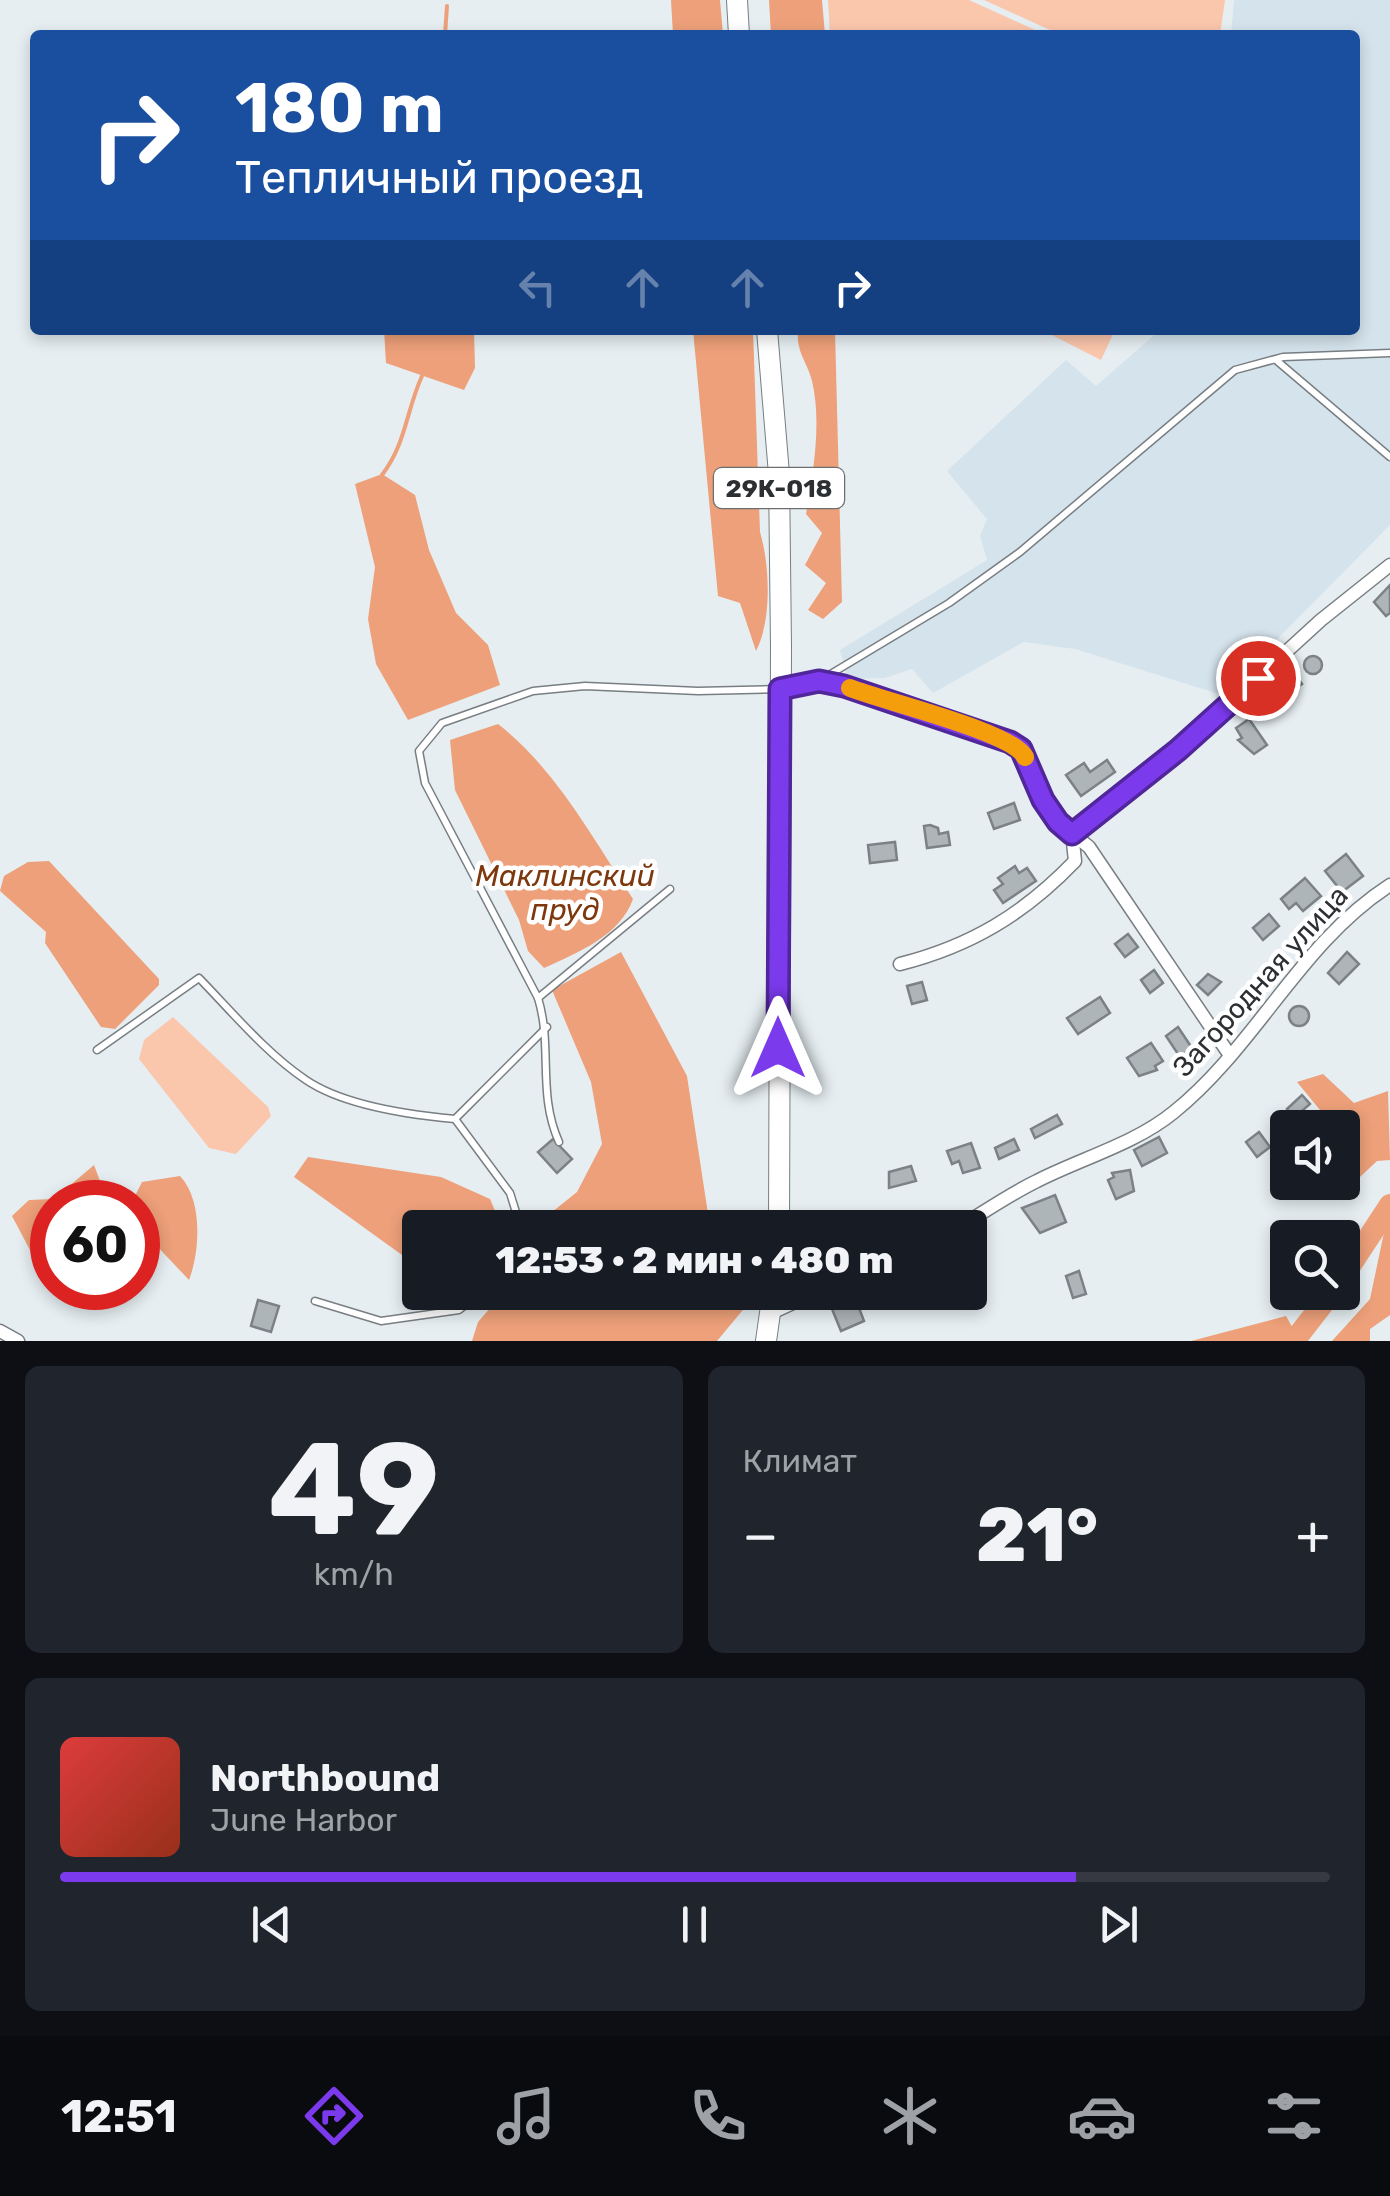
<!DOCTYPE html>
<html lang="ru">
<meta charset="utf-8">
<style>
:root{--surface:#171b24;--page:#20242c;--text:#f1f3f6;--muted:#9ea1a6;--line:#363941;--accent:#7c3aed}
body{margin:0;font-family:Rubik,sans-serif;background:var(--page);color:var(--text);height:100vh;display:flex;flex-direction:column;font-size:38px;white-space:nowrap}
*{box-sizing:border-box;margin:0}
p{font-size:32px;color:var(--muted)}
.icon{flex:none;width:55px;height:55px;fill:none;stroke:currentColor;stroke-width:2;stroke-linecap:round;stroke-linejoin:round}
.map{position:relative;height:1341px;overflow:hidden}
.sheet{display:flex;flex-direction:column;gap:25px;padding:25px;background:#0d0f14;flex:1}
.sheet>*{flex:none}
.hud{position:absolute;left:30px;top:30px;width:1330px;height:305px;border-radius:10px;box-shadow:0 5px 15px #0003;background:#1a4fa0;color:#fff;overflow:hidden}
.fabs{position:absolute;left:1270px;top:1110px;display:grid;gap:20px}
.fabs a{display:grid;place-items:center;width:90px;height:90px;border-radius:10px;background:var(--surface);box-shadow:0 5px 15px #0003;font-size:50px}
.speed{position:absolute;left:30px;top:1180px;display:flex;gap:20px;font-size:50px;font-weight:700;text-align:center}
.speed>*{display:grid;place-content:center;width:130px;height:130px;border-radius:50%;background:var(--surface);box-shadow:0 5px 15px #0003;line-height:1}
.speed .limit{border:15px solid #d22;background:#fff;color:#111}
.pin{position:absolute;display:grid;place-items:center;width:85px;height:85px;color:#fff;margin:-42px;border:5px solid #fff;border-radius:50%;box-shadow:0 2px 10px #0007}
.me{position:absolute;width:110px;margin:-55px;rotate:0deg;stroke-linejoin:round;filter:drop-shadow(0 0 8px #0008)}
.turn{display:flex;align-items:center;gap:35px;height:210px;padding:0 40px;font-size:45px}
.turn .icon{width:130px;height:130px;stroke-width:2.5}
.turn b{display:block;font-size:70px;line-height:85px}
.lanes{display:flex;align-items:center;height:95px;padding:0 40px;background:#0003;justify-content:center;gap:50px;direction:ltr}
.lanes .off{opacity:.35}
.big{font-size:75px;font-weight:800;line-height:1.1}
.sheet .card{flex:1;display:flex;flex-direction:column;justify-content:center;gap:15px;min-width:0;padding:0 35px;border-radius:15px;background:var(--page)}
.sheet .dial{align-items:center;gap:0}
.dial b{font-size:130px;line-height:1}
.song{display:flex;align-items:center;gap:30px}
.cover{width:120px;height:120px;border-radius:15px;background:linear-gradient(135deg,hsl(0 70% 55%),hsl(10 70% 35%))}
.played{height:10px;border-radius:5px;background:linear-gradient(90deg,var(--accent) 80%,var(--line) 80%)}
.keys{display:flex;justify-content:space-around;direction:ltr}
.heat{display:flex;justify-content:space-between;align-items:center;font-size:55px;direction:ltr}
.sheet .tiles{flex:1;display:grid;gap:25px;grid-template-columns:1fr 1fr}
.card:last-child{grid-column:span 2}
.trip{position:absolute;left:402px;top:1210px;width:585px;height:100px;border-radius:10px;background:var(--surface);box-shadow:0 5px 15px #0003;font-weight:800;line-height:100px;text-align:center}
.tab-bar{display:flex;height:160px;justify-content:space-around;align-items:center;background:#090b0e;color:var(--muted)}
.tab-bar .icon{width:70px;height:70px}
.tab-bar .on{color:var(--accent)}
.tab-bar b{font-size:45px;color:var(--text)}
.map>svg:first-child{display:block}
.built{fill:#d5e3ec}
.green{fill:#fac6ac}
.forest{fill:#eda079}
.water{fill:#eda07a}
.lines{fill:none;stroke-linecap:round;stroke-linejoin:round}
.stream{stroke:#eda07a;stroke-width:4}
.river{stroke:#eda07a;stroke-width:22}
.building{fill:#aeb5b9;stroke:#7b8185;stroke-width:2.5}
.lane-casing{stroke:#787e82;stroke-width:9}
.street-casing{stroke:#787e82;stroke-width:15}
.primary-casing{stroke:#787e82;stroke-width:22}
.lane{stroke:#fff;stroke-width:6}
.street{stroke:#fff;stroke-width:12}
.primary{stroke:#fff;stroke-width:20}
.route-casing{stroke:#51269a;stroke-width:25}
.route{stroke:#7c3aed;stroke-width:18}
.slow{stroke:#f59e0b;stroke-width:18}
.labels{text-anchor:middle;stroke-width:9;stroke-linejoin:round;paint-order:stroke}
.shield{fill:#fff;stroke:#6c6e70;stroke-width:2.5}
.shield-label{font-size:25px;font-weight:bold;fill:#2d3032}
.street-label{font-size:28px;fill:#2d3032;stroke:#fff}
.water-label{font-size:30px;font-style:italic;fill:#7d380e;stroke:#fff}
</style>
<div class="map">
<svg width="1390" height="1341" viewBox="0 0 1390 1341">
<rect width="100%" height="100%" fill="#e6eef2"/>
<polygon class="built" points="1234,0 1390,0 1390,525 1222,695 1075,649 1024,642 933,693 912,669 885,678 848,679 840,650 987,560 980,536 987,519 947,471 1066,360 1096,386 1160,330 1355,330 1355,35 1231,35"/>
<g class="green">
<polygon points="828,0 969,0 1046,35 830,35"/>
<polygon points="984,0 1225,0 1220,35 1061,35"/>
<polygon points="1042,330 1115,330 1101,360"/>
<polygon points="173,1017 268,1107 271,1116 236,1154 209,1148 139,1059 144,1040"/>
</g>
<g class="forest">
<polygon points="671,0 720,0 723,35 673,35"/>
<polygon points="769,0 822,0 825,35 771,35"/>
<path d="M693 330H753L760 532C770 566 772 620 756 651L740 603 718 596Z"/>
<path d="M798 330H835L842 602 823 619 808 610 826 583 805 565 822 533 806 514C813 473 822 423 812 381 807 361 796 353 798 330Z"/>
<polygon points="621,952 687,1076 710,1227 532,1228 577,1192 602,1144 591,1082 552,990"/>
<polygon points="1323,1074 1354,1103 1388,1091 1390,1160 1377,1161 1343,1193 1325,1183 1342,1182 1342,1128 1334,1127 1297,1082"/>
<polygon points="94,1165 103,1189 124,1202 52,1202 52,1243 31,1252 12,1216 29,1200 54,1199"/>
<path d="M180 1176C203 1200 200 1251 189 1280L138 1226V1202H132L142 1182Z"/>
<polygon points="1390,1204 1390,1315 1370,1329 1370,1341 1332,1341 1370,1299"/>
<polygon points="503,1293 503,1292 757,1293 717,1341 472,1341 478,1322"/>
<polygon points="1286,1316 1300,1341 1191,1341"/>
</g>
<g class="water">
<polygon points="384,330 474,330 475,368 464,390 386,363"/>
<polygon points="382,474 415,495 429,550 456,613 488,645 500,685 408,720 376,664 368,619 375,567 355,484"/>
<path d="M498 724C556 769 593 839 633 899 620 936 577 953 544 968L528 951 519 920 455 790 450 740Z"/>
<polygon points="49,861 159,979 159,985 115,1029 101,1027 45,943 46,932 0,891 4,876 28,862"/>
<polygon points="308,1157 441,1177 490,1199 502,1227 420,1228 420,1268 294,1177"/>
</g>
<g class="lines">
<g class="stream">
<polyline points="445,35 447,6"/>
<path d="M382 475C406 444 406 411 422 376"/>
</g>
<g class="river">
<polyline points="1342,1278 1390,1205"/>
<polyline points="1294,1341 1332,1292"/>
</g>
</g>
<g class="building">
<polygon points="1390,585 1390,613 1386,616 1374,602"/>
<circle cx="1313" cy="665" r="9"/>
<polygon points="1293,672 1302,684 1288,694 1280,681"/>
<polygon points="1249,719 1267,745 1254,754 1238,740 1242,738 1236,728"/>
<polygon points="1107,760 1115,772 1081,796 1066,775 1084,763 1090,772"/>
<polygon points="1014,803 1020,820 994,829 988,813"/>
<polygon points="930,825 938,828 939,834 948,832 950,845 927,848 924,826"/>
<polygon points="895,842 897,860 870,863 868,845"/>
<polygon points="1346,854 1363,876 1342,892 1325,871"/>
<polygon points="1015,866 1019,873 1027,868 1036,881 1003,903 994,890 1003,884 998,878"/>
<polygon points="1305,878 1321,896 1303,911 1296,903 1289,909 1281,899"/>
<polygon points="1269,914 1279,926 1263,940 1253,928"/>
<polygon points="1128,934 1138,947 1125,957 1115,944"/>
<polygon points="1347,952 1359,964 1339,984 1328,973"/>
<polygon points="1154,970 1163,983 1150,993 1141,980"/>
<polygon points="1208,974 1221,982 1208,995 1197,985"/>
<polygon points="922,982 927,1000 912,1004 907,986"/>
<polygon points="1100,997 1110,1013 1078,1034 1067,1018"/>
<circle cx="1299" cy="1016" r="10"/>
<polygon points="1178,1027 1192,1048 1180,1057 1166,1036"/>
<polygon points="1151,1043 1163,1061 1155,1066 1157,1070 1139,1076 1127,1058"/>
<polygon points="1302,1095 1310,1104 1294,1118 1287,1109"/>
<polygon points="1057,1115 1062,1124 1035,1138 1031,1129"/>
<polygon points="1259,1132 1270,1147 1257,1157 1246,1142"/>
<polygon points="1159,1137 1167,1153 1142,1166 1134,1150"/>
<polygon points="553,1139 572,1159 557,1173 538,1152"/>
<polygon points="1014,1139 1019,1150 999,1159 995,1148"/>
<polygon points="971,1143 980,1168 963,1173 959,1161 952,1164 947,1151"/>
<polygon points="911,1166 916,1181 889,1188 889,1172"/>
<polygon points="1130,1170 1134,1191 1116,1199 1108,1180 1114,1177 1112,1173"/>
<polygon points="1055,1195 1066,1222 1040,1233 1022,1208"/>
<polygon points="846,1214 853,1228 830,1228 829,1215"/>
<polygon points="1079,1271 1086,1294 1073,1298 1066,1276"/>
<polygon points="258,1300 279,1306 271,1332 251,1326"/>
<polygon points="856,1300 864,1321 841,1331 832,1309"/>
</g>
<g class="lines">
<g class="lane-casing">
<g id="lane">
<polyline points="1276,360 1390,457"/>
<polyline points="670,889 538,998 425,783 419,751 442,723 533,691 585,686 698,691 780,689 819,681 949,603 1020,552 1235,370 1283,357 1390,353"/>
<path d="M538 998C553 1047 537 1093 559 1142"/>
<path d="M97 1050 199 978C233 1013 266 1053 306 1080 343 1105 411 1115 455 1119"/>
<polyline points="521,1228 510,1193 455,1119 547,1027"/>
<polyline points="315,1301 381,1321 459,1310 482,1292"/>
</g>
</g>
<g class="street-casing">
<g id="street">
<polyline points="819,681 1010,742 1021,749 1058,822 1089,847 1229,1054"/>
<path d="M900 964C971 946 1024 914 1075 861L1072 833 1179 750 1321 620 1390 565"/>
<path d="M958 1228C984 1212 1010 1194 1037 1181 1082 1158 1135 1144 1174 1112 1256 1046 1301 942 1390 885"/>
<polyline points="769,1314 817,1292"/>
<polyline points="0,1331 18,1341"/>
</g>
</g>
<g class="primary-casing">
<g id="primary">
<polyline points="737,0 739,35"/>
<polyline points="767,330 779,474 781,647 779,1228"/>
<polyline points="766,1341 773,1292"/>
</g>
</g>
<use href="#lane" class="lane"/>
<use href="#street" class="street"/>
<use href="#primary" class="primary"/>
</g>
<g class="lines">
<g class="route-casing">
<polyline id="route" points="778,1048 780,689 819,681 844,686 1010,742 1021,749 1043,800 1058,822 1072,834 1178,750 1258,678"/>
</g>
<use href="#route" class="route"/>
<path class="slow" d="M850 688C883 701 1013 732 1025 757"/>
</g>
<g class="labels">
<rect class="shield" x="714" y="468" width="130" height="40" rx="8"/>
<g class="shield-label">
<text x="779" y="497">29К-018</text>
</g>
<g class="street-label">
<text transform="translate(1260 981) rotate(-48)" y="10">Загородная улица</text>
</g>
<g class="water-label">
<text x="565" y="886">Маклинский<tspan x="565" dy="34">пруд</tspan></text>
</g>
</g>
</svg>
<div class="fabs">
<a><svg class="icon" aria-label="sound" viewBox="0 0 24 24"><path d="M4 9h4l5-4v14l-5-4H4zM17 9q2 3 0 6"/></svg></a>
<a><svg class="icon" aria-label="search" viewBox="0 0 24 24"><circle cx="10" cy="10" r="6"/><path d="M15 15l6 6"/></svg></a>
</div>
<div class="speed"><div class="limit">60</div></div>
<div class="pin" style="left:1258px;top:678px;background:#d93025"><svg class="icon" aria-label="arrive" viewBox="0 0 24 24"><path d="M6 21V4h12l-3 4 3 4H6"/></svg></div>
<svg class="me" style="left:778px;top:1048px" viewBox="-20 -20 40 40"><path d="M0-17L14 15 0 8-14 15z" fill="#7c3aed" stroke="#fff" stroke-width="4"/></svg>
<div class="trip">12:53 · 2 мин · 480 m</div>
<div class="hud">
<div class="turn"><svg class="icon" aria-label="right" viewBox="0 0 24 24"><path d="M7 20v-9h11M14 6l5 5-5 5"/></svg><div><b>180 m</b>Тепличный проезд</div></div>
<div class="lanes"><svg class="icon off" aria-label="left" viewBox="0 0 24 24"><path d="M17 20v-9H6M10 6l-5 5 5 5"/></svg><svg class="icon off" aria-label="ahead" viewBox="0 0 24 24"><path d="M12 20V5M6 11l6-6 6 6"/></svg><svg class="icon off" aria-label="ahead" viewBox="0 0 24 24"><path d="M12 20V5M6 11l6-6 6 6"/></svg><svg class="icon" aria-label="right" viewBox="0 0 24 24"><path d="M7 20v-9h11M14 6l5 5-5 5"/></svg></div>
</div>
</div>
<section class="sheet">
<div class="tiles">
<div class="card dial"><b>49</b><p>km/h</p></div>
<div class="card"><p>Климат</p>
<div class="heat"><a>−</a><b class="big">21°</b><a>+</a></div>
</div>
<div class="card">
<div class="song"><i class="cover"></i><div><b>Northbound</b><p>June Harbor</p></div></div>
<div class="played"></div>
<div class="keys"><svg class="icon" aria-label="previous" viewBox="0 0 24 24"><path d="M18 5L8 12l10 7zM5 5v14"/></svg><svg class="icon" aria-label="pause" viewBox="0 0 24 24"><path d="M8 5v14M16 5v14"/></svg><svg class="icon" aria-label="next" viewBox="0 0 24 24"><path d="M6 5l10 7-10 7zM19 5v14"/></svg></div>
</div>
</div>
</section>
<nav class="tab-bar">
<b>12:51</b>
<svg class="icon on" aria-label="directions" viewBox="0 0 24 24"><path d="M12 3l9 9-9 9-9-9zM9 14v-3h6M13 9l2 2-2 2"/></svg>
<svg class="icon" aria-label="music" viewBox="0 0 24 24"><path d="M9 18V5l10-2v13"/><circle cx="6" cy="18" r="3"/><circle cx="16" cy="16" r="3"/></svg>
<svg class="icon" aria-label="phone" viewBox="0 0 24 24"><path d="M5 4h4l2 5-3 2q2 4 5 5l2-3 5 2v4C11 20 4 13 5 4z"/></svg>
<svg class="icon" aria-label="climate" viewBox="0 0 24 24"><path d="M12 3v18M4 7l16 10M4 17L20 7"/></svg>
<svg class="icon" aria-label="car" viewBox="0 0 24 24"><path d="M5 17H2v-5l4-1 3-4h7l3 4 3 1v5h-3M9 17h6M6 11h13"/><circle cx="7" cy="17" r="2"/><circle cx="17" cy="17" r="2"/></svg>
<svg class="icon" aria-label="filters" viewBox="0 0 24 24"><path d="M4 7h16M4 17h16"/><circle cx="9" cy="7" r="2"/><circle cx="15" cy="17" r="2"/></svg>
</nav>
